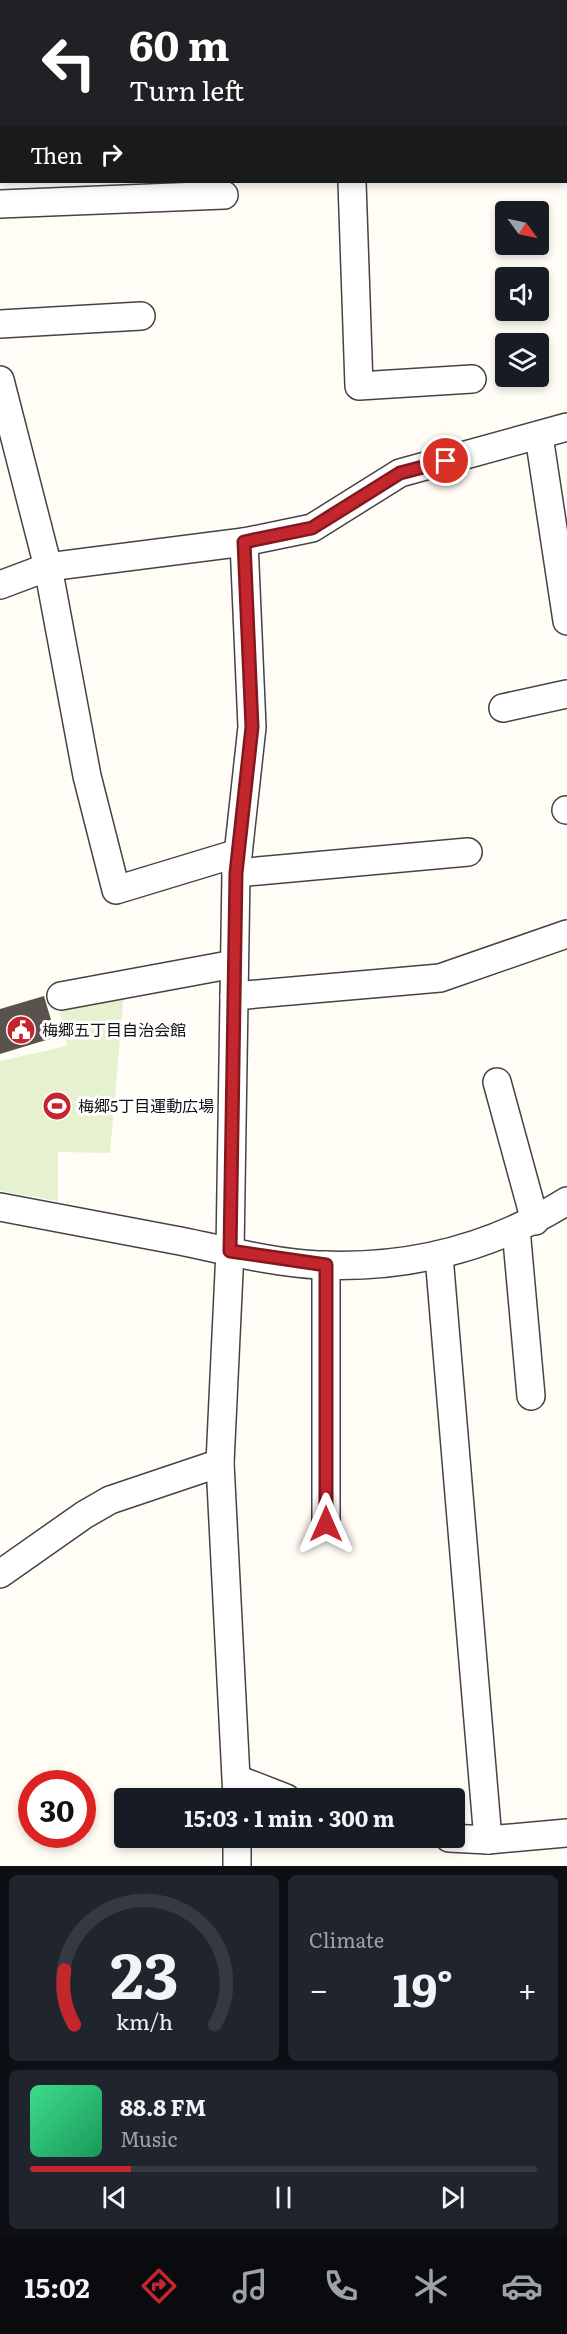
<!DOCTYPE html>
<meta charset="utf-8">
<style>
:root{--surface:#171b24;--page:#20242c;--text:#f1f3f6;--muted:#9ea1a6;--line:#363941;--accent:#c4262e}
body{margin:0;font-family:Literata,"Noto Sans JP",serif;background:var(--page);color:var(--text);height:100vh;display:flex;flex-direction:column;font-size:22px;white-space:nowrap}
*{box-sizing:border-box;margin:0}
p{font-size:20px;color:var(--muted)}
.icon{flex:none;width:33px;height:33px;fill:none;stroke:currentColor;stroke-width:2;stroke-linecap:round;stroke-linejoin:round}
.map{position:relative;height:1866px;overflow:hidden}
.sheet{display:flex;flex-direction:column;gap:9px;padding:9px;background:#0d0f14;flex:1}
.sheet>*{flex:none}
.hud{position:absolute;left:0px;top:0px;width:567px;height:183px;box-shadow:0 3px 9px #0003;background:#202124;color:#fff;overflow:hidden}
.needle{width:39px;rotate:123deg}
.tools{position:absolute;left:495px;top:201px;display:grid;gap:12px}
.tools a{display:grid;place-items:center;width:54px;height:54px;border-radius:6px;background:var(--surface);box-shadow:0 3px 9px #0003;font-size:30px}
.speed{position:absolute;left:18px;top:1770px;display:flex;gap:12px;font-size:30px;font-weight:700;text-align:center}
.speed>*{display:grid;place-content:center;width:78px;height:78px;border-radius:50%;background:var(--surface);box-shadow:0 3px 9px #0003;line-height:1}
.speed .limit{border:9px solid #d22;background:#fff;color:#111}
.pin{position:absolute;display:grid;place-items:center;width:51px;height:51px;color:#fff;margin:-26px;border:3px solid #fff;border-radius:50%;box-shadow:0 2px 6px #0007}
.me{position:absolute;width:66px;margin:-33px;rotate:0deg;stroke-linejoin:round;filter:drop-shadow(0 0 4px #0008)}
.turn{display:flex;align-items:center;gap:21px;height:126px;padding:0 30px;font-size:27px}
.turn .icon{width:78px;height:78px;stroke-width:2.5}
.turn b{display:block;font-size:42px;line-height:51px}
.then{display:flex;align-items:center;height:57px;padding:0 30px;background:#0003;gap:12px;font-size:22px}
.big{font-size:45px;font-weight:700;line-height:1.1}
.sheet .card{flex:1;display:flex;flex-direction:column;justify-content:center;gap:9px;min-width:0;padding:0 21px;border-radius:9px;background:var(--page)}
.sheet .dial{align-items:center;gap:0}
.dial svg{height:156px;overflow:visible;fill:none;stroke:var(--line);stroke-width:7;stroke-linecap:round;text-anchor:middle}
.dial text{fill:var(--text);stroke:none}
.song{display:flex;align-items:center;gap:18px}
.cover{width:72px;height:72px;border-radius:9px;background:linear-gradient(135deg,hsl(150 70% 55%),hsl(150 70% 35%))}
.played{height:6px;border-radius:3px;background:linear-gradient(90deg,var(--accent) 20%,var(--line) 20%)}
.keys{display:flex;justify-content:space-around;direction:ltr}
.heat{display:flex;justify-content:space-between;align-items:center;font-size:33px;direction:ltr}
.sheet .tiles{flex:1;display:grid;gap:9px;grid-template-columns:1fr 1fr}
.card:last-child{grid-column:span 2}
.trip{position:absolute;left:114px;top:1788px;width:351px;height:60px;border-radius:6px;background:var(--surface);box-shadow:0 3px 9px #0003;font-weight:700;line-height:60px;text-align:center}
.tabs{display:flex;height:96px;justify-content:space-around;align-items:center;background:#090b0e;color:var(--muted)}
.tabs .icon{width:42px;height:42px}
.tabs .current{color:var(--accent)}
.tabs b{font-size:27px;color:var(--text)}
.map>svg:first-child{display:block}
.pitch{fill:#e6f2cf}
.building{fill:#5a524d}
.lines{fill:none;stroke-linecap:round;stroke-linejoin:round}
.minor-casing{stroke:#444;stroke-width:30}
.minor{stroke:#fff;stroke-width:27}
.route-casing{stroke:#7f191e;stroke-width:15}
.route{stroke:#c4262e;stroke-width:10}
.labels{text-anchor:middle;stroke-width:6;stroke-linejoin:round;paint-order:stroke}
.poi-label{font-size:16px;fill:#111;stroke:#fff;text-anchor:start}
</style>
<div class="map">
<svg width="567" height="1866" viewBox="0 0 567 1866">
<rect width="100%" height="100%" fill="#fffdf5"/>
<polygon class="pitch" points="124,993 110,1153 58,1152 58,1201 0,1191 0,1061 67,1046 59,1006"/>
<polygon class="building" points="44,996 56,1037 0,1054 0,1009"/>
<g class="lines">
<g class="minor-casing">
<g id="minor">
<polyline points="345,0 345,2"/>
<polyline points="45,2 45,0"/>
<polyline points="0,168 2,165"/>
<polyline points="352,182 359,386 472,379"/>
<polyline points="0,204 224,195"/>
<polyline points="0,324 141,316"/>
<polyline points="0,380 48,567 87,776 116,890 238,853"/>
<polyline points="539,436 567,621"/>
<polyline points="0,585 48,567 244,542 312,528 400,473 567,427"/>
<polyline points="503,708 567,694"/>
<polyline points="566,810 567,810"/>
<polyline points="236,873 468,852"/>
<polyline points="61,996 234,964"/>
<polyline points="234,996 440,978 567,934"/>
<polyline points="497,1082 535,1221"/>
<path d="M0 1207C60 1218 120 1230 180 1241 225 1250 273 1263 319 1265 407 1269 492 1248 567 1201"/>
<polyline points="516,1229 531,1396"/>
<polyline points="439,1256 488,1840"/>
<polyline points="326,1524 326,1265"/>
<polyline points="0,1574 84,1515 110,1500 220,1463"/>
<polyline points="237,1779 286,1798"/>
<polyline points="237,1798 220,1463 230,1251 236,873 252,727 244,542"/>
<polyline points="237,1838 237,1866"/>
<polyline points="449,1838 488,1840 567,1833"/>
</g>
</g>
<use href="#minor" class="minor"/>
</g>
<g class="lines">
<g class="route-casing">
<polyline id="route" points="326,1524 326,1265 230,1251 236,873 252,727 244,542 312,528 400,473 446,461"/>
</g>
<use href="#route" class="route"/>
</g>
<defs>
<g id="civic-disc" transform="scale(1.5)"><circle r="9.5" fill="#c4262e" stroke="#fff"/><path d="M-.6-6.5H3V-4.5H.6V-3L4-1V1h2V6H-6V1h2V-1L-.6-3ZM-1.2 2.5V6h2.4V2.5Z" fill="#fff"/></g>
<g id="stadium-disc" transform="scale(1.5)"><circle r="9.5" fill="#c4262e" stroke="#fff"/><path d="M0-5a6.5 5 0 1 0 0 10a6.5 5 0 1 0 0-10ZM-3.5-1.8h7v3.6h-7Z" fill="#fff"/></g>
</defs>
<g fill-rule="evenodd">
<use href="#civic-disc" x="21" y="1030"/>
<use href="#stadium-disc" x="57" y="1106"/>
</g>
<g class="labels">
<g class="poi-label">
<text x="42" y="1036">梅郷五丁目自治会館</text>
<text x="78" y="1112">梅郷5丁目運動広場</text>
</g>
</g>
</svg>
<div class="tools">
<a><svg class="needle" viewBox="-14 -14 28 28"><path d="M0-13l5 13h-10z" fill="#e53935"/><path d="M0 13l5-13h-10z" fill="#9ea1a6"/></svg></a>
<a><svg class="icon" aria-label="sound" viewBox="0 0 24 24"><path d="M4 9h4l5-4v14l-5-4H4zM17 9q2 3 0 6"/></svg></a>
<a><svg class="icon" aria-label="layers" viewBox="0 0 24 24"><path d="M12 4l9 5-9 5-9-5zM3 14l9 5 9-5"/></svg></a>
</div>
<div class="speed"><div class="limit">30</div></div>
<div class="pin" style="left:446px;top:461px;background:#d93025"><svg class="icon" aria-label="arrive" viewBox="0 0 24 24"><path d="M6 21V4h12l-3 4 3 4H6"/></svg></div>
<svg class="me" style="left:326px;top:1524px" viewBox="-20 -20 40 40"><path d="M0-17L14 15 0 8-14 15z" fill="#c4262e" stroke="#fff" stroke-width="4"/></svg>
<div class="trip">15:03 · 1 min · 300 m</div>
<div class="hud">
<div class="turn"><svg class="icon" aria-label="left" viewBox="0 0 24 24"><path d="M17 20v-9H6M10 6l-5 5 5 5"/></svg><div><b>60 m</b>Turn left</div></div>
<div class="then">Then<svg class="icon" aria-label="right" viewBox="0 0 24 24"><path d="M7 20v-9h11M14 6l5 5-5 5"/></svg></div>
</div>
</div>
<section class="sheet">
<div class="tiles">
<div class="card dial"><svg viewBox="0 0 100 80">
<path d="M14 69A42 42 0 1 1 86 69"/>
<path d="M14 69A42 42 0 0 1 9 41" stroke="#c4262e"/>
<text x="50" y="56" font-size="32" font-weight="700">23</text>
<text x="50" y="72" font-size="11">km/h</text>
</svg></div>
<div class="card"><p>Climate</p>
<div class="heat"><a>−</a><b class="big">19°</b><a>+</a></div>
</div>
<div class="card">
<div class="song"><i class="cover"></i><div><b>88.8 FM</b><p>Music</p></div></div>
<div class="played"></div>
<div class="keys"><svg class="icon" aria-label="previous" viewBox="0 0 24 24"><path d="M18 5L8 12l10 7zM5 5v14"/></svg><svg class="icon" aria-label="pause" viewBox="0 0 24 24"><path d="M8 5v14M16 5v14"/></svg><svg class="icon" aria-label="next" viewBox="0 0 24 24"><path d="M6 5l10 7-10 7zM19 5v14"/></svg></div>
</div>
</div>
</section>
<nav class="tabs">
<b>15:02</b>
<svg class="icon current" aria-label="directions" viewBox="0 0 24 24"><path d="M12 3l9 9-9 9-9-9zM9 14v-3h6M13 9l2 2-2 2"/></svg>
<svg class="icon" aria-label="music" viewBox="0 0 24 24"><path d="M9 18V5l10-2v13"/><circle cx="6" cy="18" r="3"/><circle cx="16" cy="16" r="3"/></svg>
<svg class="icon" aria-label="phone" viewBox="0 0 24 24"><path d="M5 4h4l2 5-3 2q2 4 5 5l2-3 5 2v4C11 20 4 13 5 4z"/></svg>
<svg class="icon" aria-label="climate" viewBox="0 0 24 24"><path d="M12 3v18M4 7l16 10M4 17L20 7"/></svg>
<svg class="icon" aria-label="car" viewBox="0 0 24 24"><path d="M5 17H2v-5l4-1 3-4h7l3 4 3 1v5h-3M9 17h6M6 11h13"/><circle cx="7" cy="17" r="2"/><circle cx="17" cy="17" r="2"/></svg>
</nav>
